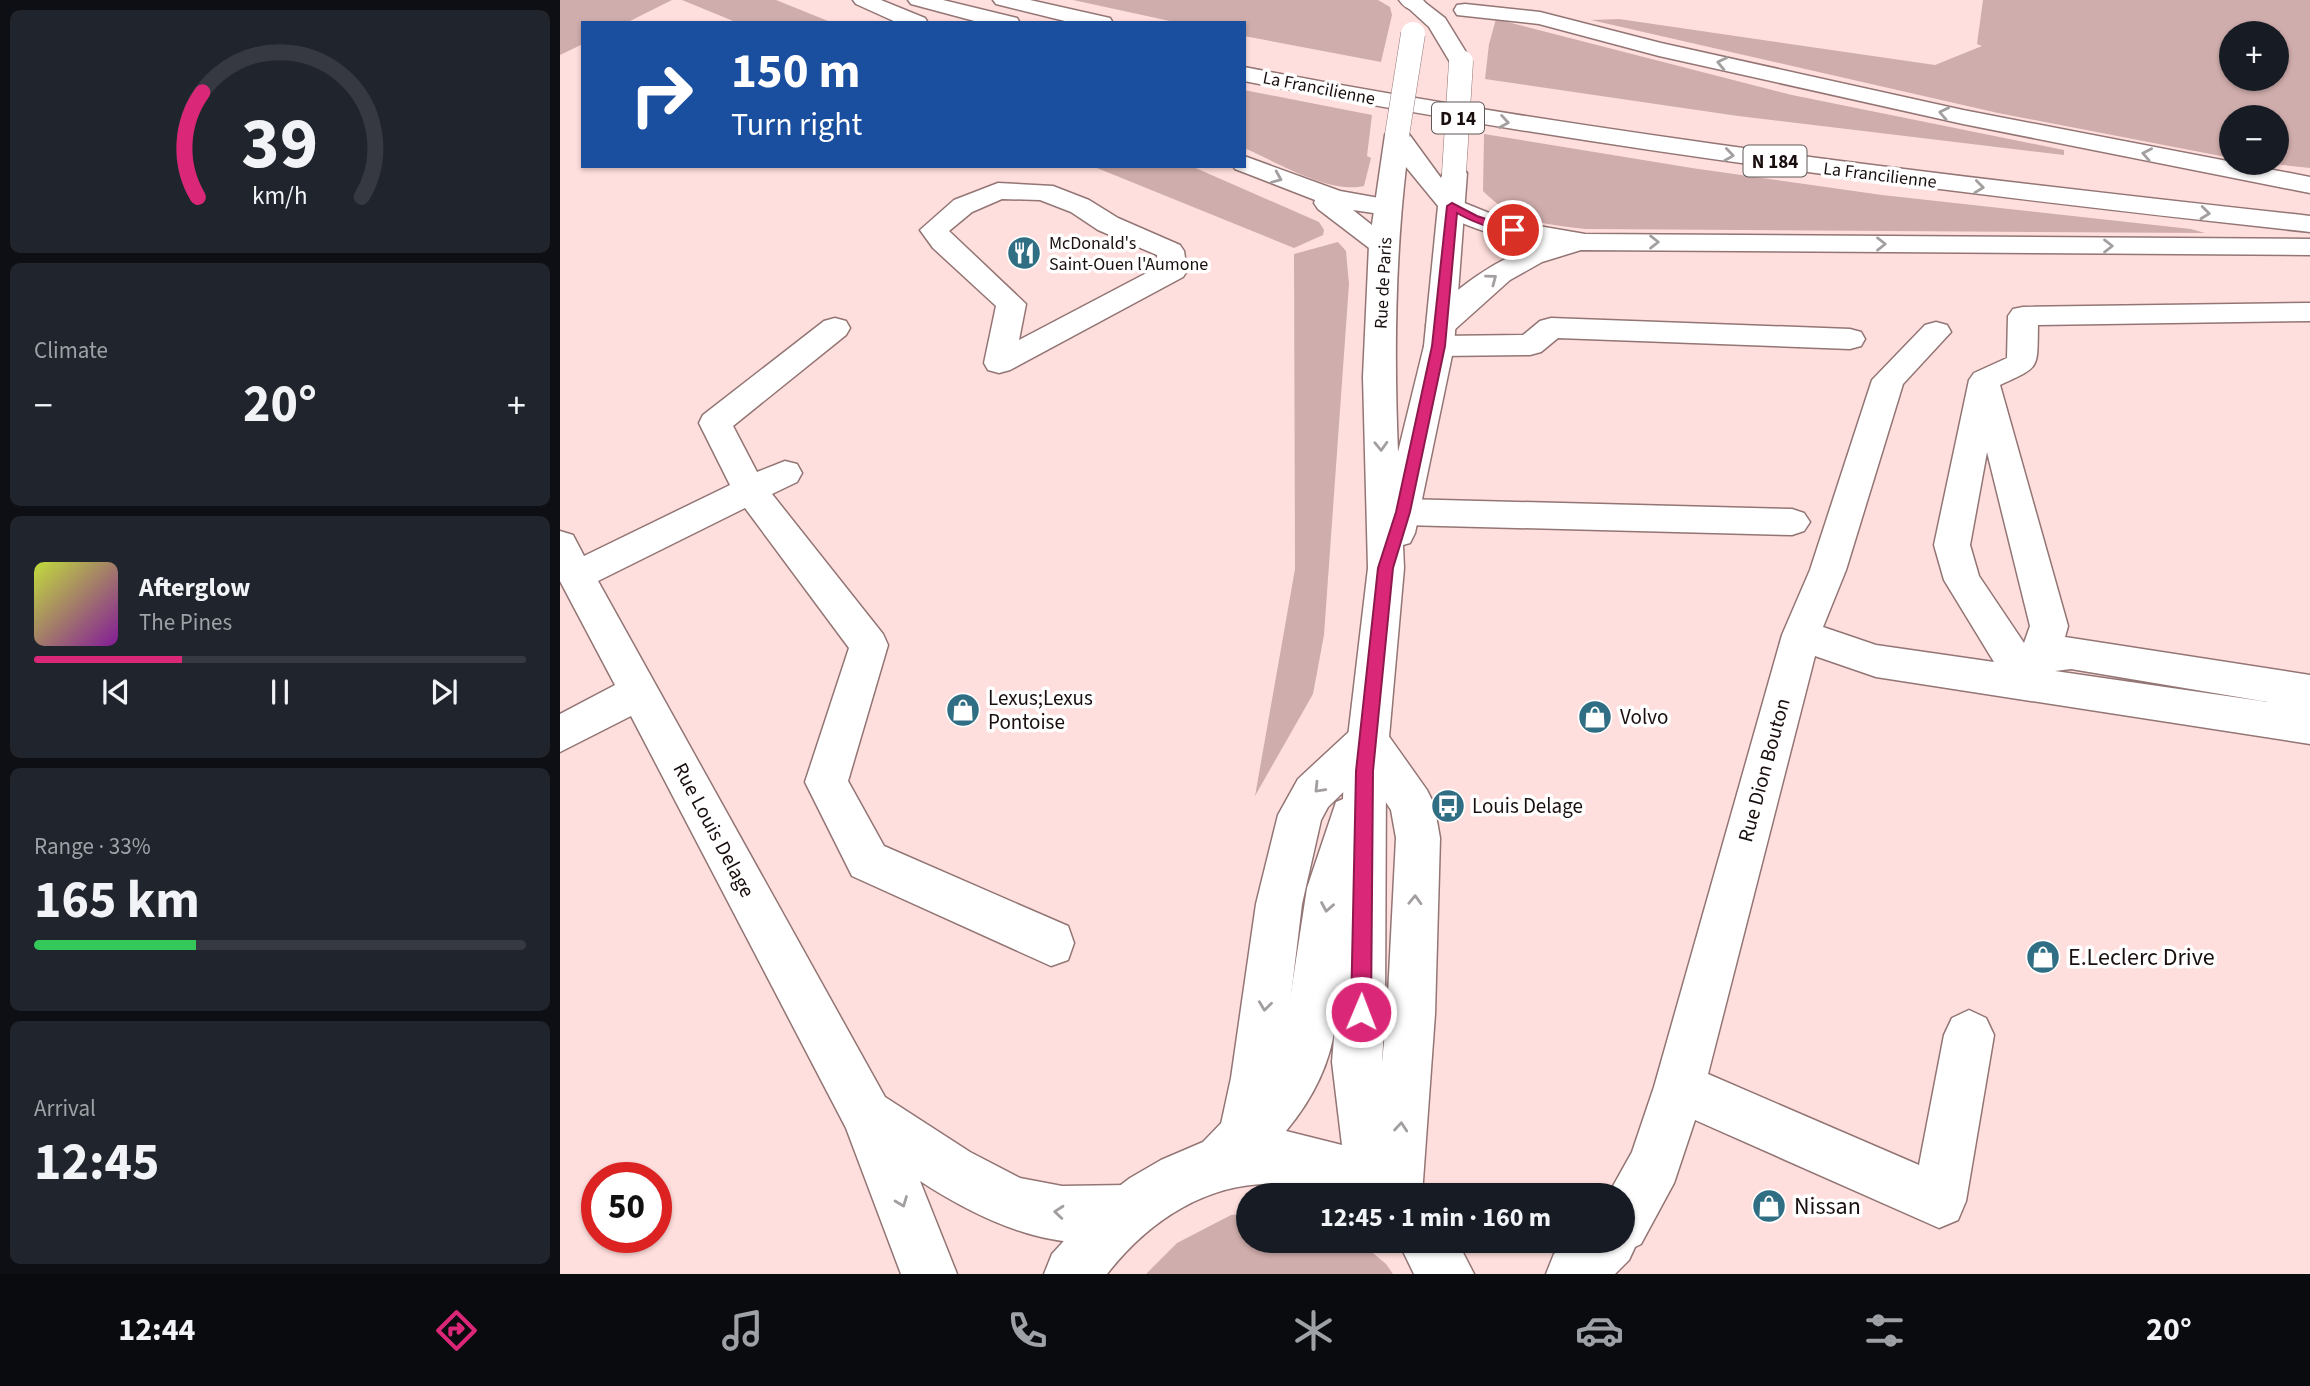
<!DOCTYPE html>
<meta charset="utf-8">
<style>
:root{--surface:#171b24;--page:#20242c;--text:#f1f3f6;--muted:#9ea1a6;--line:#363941;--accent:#db2777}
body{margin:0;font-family:"Source Sans 3",sans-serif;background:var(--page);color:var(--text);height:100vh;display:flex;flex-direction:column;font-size:26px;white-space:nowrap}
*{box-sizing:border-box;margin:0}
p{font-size:23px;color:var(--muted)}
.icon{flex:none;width:38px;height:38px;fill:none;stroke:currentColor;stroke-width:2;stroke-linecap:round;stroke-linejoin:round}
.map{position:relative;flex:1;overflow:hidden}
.details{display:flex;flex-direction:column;gap:10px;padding:10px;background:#0d0f14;width:560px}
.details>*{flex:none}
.guide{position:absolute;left:21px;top:21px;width:665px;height:147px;border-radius:0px;box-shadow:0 2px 5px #0004;background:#1a4fa0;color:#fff;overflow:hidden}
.controls{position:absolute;left:1659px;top:21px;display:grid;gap:14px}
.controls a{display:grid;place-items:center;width:70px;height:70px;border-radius:50%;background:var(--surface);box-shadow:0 2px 5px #0004;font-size:35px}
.speed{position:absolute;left:21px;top:1162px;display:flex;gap:14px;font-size:35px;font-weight:700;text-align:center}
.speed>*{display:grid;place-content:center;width:91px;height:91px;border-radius:50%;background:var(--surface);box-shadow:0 2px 5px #0004;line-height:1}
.speed .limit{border:10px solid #d22;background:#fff;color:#111}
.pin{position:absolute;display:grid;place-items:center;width:60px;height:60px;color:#fff;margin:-30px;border:4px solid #fff;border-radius:50%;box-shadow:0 2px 7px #0007}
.me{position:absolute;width:77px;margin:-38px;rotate:1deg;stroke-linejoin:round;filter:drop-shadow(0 0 5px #0008)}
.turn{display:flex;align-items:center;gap:24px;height:147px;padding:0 35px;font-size:32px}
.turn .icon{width:91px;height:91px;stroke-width:2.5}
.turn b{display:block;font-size:49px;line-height:60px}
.big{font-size:52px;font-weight:700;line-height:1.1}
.details .card{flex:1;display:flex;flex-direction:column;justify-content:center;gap:10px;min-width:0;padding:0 24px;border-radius:10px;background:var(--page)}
.details .dial{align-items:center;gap:0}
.dial svg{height:182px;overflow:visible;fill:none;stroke:var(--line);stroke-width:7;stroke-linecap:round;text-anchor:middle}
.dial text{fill:var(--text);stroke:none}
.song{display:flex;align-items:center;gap:21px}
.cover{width:84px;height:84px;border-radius:10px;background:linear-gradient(135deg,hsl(70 70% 55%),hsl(290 70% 35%))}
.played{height:7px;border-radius:4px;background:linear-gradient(90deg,var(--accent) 30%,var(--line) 30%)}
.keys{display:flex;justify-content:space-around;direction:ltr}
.heat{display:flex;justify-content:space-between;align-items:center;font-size:38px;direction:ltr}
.charge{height:10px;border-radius:5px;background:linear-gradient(90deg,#34c759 33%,var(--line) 0)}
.trip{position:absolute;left:676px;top:1183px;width:399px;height:70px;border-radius:35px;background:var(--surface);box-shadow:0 2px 5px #0004;font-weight:700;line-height:70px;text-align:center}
.dock{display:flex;height:112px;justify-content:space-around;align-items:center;background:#090b0e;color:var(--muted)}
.dock .icon{width:49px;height:49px}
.dock .active{color:var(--accent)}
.dock b{font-size:32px;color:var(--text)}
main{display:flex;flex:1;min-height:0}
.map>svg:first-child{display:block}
.green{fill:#cfadac;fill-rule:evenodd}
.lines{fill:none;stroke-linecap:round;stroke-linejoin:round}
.minor-casing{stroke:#927574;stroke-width:3}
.major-casing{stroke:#927574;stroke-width:3}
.highway-casing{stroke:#927574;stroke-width:3}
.minor{fill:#fff;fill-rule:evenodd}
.major{fill:#fff;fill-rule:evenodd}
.highway{fill:#fff;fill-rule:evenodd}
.major-bridge-casing{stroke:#927574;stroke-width:25;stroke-linecap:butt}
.major-bridge{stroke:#fff;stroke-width:24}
.oneway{stroke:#a39f9f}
.route{fill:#db2777;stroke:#8e194d;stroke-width:2}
.labels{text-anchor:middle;stroke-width:7;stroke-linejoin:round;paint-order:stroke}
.far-street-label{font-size:18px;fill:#1a0f0f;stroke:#fff}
.far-poi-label{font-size:18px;fill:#1a0f0f;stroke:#fff;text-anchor:start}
.shield{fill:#fff;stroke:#5f5757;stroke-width:2}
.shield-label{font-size:19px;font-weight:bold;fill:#1a0f0f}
.poi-label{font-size:21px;fill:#1a0f0f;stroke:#fff;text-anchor:start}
.street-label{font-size:21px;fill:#1a0f0f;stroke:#fff}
.near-poi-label{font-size:24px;fill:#1a0f0f;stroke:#fff;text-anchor:start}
</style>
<main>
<section class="details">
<div class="card dial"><svg viewBox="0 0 100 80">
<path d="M14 69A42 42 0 1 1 86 69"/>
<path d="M14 69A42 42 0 0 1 16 23" stroke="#db2777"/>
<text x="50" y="56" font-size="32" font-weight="700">39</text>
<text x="50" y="72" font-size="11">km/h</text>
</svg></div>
<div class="card"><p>Climate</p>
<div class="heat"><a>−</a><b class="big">20°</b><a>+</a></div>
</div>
<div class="card">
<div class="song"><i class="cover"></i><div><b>Afterglow</b><p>The Pines</p></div></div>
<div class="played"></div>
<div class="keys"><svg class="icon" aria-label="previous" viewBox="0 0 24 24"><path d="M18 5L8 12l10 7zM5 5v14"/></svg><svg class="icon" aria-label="pause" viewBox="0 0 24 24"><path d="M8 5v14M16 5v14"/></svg><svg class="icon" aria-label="next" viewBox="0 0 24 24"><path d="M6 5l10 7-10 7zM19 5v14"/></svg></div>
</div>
<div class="card"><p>Range · 33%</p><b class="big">165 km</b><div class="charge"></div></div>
<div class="card"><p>Arrival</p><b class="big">12:45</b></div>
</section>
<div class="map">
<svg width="1750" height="1274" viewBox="0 0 1750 1274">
<rect width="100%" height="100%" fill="#ffdfdd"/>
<g class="green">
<polygon points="0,0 112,0 66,23 23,23 23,44 0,55"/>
<polygon points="122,0 216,0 273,23 178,23"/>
<polygon points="513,0 818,0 830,7 832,15 821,62 684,36 684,23 619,23"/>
<path d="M1423 0H1750V168L1704 163H1717V117H1671V158L1438 113 1031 20 1059 19 1375 65 1422 46 1417 44ZM1671 33H1717V79H1671Z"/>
<polygon points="936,19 1232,95 1504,150 1504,155 1178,116 925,79 929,44"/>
<path d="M684 90 812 115 807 156 811 158 804 186C769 194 717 162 684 148Z"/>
<path d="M924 134 1132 168 1322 195 1631 229 1645 233 1025 229C984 224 953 222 923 191Z"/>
<polygon points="532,166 631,166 759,222 764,230 763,235 734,248"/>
<polygon points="778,242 786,251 789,284 764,635 753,694 695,796 735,569 734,254"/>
<polygon points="688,1213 688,1241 799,1241 826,1264 833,1274 586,1274 617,1243 671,1215"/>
</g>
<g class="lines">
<g class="minor-casing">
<g id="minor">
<path d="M438 183 493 186 529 200 558 218 620 245 624 251 627 271 623 277 450 370 439 373 428 370 424 363 436 306 373 248 360 230 394 200ZM442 199 480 200 511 212 538 230 597 255 598 267 459 340 466 304 389 231 412 212Z"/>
<path d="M1750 303V321L1478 325C1477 370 1481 366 1440 385L1508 626 1505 637 1750 675V744L1316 677 1255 656 1148 1074 1359 1165 1384 1035 1392 1018 1409 1010 1426 1018 1434 1035 1406 1201 1398 1220 1379 1228 1135 1120 1114 1183 1081 1244 1075 1247 1069 1260 1055 1274H986L994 1254 1009 1241H1062V1195H1048L1072 1152 1094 1087 1222 635 1250 570 1312 380 1365 325 1376 322 1387 325 1391 332 1343 384 1286 570 1263 627 1316 645 1434 662 1384 580 1374 545 1409 380 1414 373 1447 358 1448 316 1453 309 1463 307ZM1427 452 1470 626 1464 643 1419 576 1410 545ZM1511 669 1708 702 1495 671Z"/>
<path d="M275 318 286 321 290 328 286 335 173 426 197 472 225 461 237 464 242 473 237 482 212 494 323 634 328 645 288 781 324 846 508 926 514 943 508 960 491 966 292 876 245 782 289 648 185 508 38 581 325 1097 410 1152 460 1178 502 1186 567 1185 586 1193 594 1212 586 1231C509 1263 425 1223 360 1181L397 1274H341L286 1128 71 716 0 752V714L55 685 0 581V531L13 535 24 556 170 485 139 423 143 415 264 321Z"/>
<polygon points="991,318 1290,329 1301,332 1305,339 1301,346 1290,349 998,338 981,352 970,355 879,356 868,353 864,346 868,339 879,336 963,335 980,321"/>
<polygon points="843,499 1232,509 1244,513 1250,522 1244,531 1232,535 843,525 831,521 825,512 831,503"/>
<polygon points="808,723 823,728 867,790 874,804 880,838 875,1014 862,1195 808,1195 827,1014 836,838 831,810 805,771 768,807 761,820 742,904 721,1078 710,1138 702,1156 684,1164 666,1156 658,1138 671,1078 696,904 718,815 738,779 793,728"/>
</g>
</g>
<g class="major-casing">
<g id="major">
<polygon points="849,1 863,1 885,18 912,62 909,67 893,67 869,27 845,5"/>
<path d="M837 128 846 130 881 178 885 168 894 165 903 168 907 173 894 346 855 533 850 543 843 545 844 568 826 771 825 1012 822 1062 827 1105 841 1176 849 1195C826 1196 796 1199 774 1195 756 1192 739 1185 721 1184 650 1180 590 1219 547 1274H484L492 1254 541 1200 570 1178 601 1160 643 1142 693 1090 715 1060 723 1045 747 888 776 802 783 799 784 771 808 568 803 377 809 245 825 135 828 130ZM846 167 878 206 864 346 838 452C834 356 835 262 846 167ZM775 1026 772 1062 782 1145 726 1131C751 1101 770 1065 775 1026Z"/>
<polygon points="838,1241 897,1241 914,1274 854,1274"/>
</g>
</g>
<g class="highway-casing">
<g id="highway">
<polygon points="293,0 321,0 365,18 368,23 338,23 296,4"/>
<polygon points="348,0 383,0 457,18 460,23 422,23 351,4"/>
<polygon points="433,0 470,0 550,18 553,23 513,23 436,4"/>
<path d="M839 0H863L867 5 863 9C853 12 845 9 839 0Z"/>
<polygon points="905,4 980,12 1101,43 1403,110 1750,177 1750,193 1403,124 1099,56 979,24 897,15 894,10 897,5"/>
<path d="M684 67C1037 135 1393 177 1750 216V232C1393 193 1037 150 684 81Z"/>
<polygon points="684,156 780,191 836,201 840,207 836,213 827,215 793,210 837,245 833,251 823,253 813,251 758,209 754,203 755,200 675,169 673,166 684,166"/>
<path d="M892 198 949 221 1025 234 1750 239V255L1021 250 982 262 950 280 892 332 881 335 870 332 866 325C889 289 940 258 979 244 953 239 894 228 879 206L883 200Z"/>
</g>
</g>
<use href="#minor" class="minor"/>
<use href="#major" class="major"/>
<use href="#highway" class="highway"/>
<g class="major-bridge-casing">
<g id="major-bridge">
<polyline points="837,135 853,34"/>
<polyline points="894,173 901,62"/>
</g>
</g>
<use href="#major-bridge" class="major-bridge"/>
</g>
<defs><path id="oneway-chevron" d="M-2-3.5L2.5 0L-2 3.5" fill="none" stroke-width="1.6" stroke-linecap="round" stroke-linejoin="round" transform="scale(1.75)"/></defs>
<g class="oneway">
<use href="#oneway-chevron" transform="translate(1162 63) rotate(-167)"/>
<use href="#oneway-chevron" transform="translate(1384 113) rotate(-168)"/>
<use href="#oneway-chevron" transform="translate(944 122) rotate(10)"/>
<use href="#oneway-chevron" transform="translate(1587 154) rotate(-169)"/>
<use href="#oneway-chevron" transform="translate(1169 155) rotate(8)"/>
<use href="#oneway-chevron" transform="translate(717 178) rotate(23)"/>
<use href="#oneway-chevron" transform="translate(1419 187) rotate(7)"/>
<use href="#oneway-chevron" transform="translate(1645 213) rotate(6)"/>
<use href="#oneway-chevron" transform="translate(1094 242)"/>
<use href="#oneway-chevron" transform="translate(1321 244)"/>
<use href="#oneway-chevron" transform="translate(1548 246)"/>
<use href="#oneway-chevron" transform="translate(932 279) rotate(-37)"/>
<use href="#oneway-chevron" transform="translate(821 446) rotate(88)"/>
<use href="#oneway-chevron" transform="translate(759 788) rotate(134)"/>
<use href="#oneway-chevron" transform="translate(855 900) rotate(-88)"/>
<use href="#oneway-chevron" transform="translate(767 907) rotate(100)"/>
<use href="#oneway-chevron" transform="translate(705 1006) rotate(97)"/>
<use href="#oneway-chevron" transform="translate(841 1127) rotate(-85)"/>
<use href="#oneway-chevron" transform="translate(342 1202) rotate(69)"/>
<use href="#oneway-chevron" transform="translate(499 1212) rotate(-175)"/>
</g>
<path class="route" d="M892 203 917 216 959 230C948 237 909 220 897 213L885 346 850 512 833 568 813 771 811 1012 808 1019 801 1022 793 1019 791 1012 796 771 818 568 836 512 872 346 887 206Z"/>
<defs>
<g id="restaurant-disc" transform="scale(1.75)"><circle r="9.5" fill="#306e84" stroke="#fff"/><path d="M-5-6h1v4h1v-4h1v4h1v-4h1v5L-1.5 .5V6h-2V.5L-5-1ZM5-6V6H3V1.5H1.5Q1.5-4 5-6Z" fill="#fff"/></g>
<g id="shop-disc" transform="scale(1.75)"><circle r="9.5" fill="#306e84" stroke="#fff"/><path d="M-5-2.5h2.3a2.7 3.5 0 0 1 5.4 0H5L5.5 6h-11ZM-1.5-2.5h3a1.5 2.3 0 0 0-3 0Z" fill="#fff"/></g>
<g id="bus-disc" transform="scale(1.75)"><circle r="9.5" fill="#306e84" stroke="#fff"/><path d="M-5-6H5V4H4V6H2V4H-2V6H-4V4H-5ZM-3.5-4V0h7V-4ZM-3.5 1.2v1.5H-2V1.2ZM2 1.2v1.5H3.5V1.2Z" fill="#fff"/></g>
</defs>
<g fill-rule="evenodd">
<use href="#restaurant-disc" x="464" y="253"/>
<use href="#shop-disc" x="403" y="710"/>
<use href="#shop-disc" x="1035" y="717"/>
<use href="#bus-disc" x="888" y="806"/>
<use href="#shop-disc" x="1483" y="957"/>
<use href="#shop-disc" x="1209" y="1206"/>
</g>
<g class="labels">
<g class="far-street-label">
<text transform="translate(759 88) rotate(11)" y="6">La Francilienne</text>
<text transform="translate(1320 175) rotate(7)" y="6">La Francilienne</text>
<text transform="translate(823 283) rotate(-87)" y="6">Rue de Paris</text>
</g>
<g class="far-poi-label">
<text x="489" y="249">McDonald's<tspan x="489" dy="21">Saint-Ouen l'Aumone</tspan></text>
</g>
<g class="shield">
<rect x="872" y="102.5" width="52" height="31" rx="5"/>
<rect x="1183.5" y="145.5" width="63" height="31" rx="5"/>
</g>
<g class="shield-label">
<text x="898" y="125">D 14</text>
<text x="1215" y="168">N 184</text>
</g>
<g class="poi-label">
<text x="428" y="705">Lexus;Lexus<tspan x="428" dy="24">Pontoise</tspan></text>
<text x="1060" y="724">Volvo</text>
<text x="912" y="813">Louis Delage</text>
</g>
<g class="street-label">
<text transform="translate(1204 770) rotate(-75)" y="7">Rue Dion Bouton</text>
<text transform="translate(154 830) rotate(62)" y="7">Rue Louis Delage</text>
</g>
<g class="near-poi-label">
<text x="1508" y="965">E.Leclerc Drive</text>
<text x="1234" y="1214">Nissan</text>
</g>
</g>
</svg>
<div class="controls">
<a>+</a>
<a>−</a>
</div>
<div class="speed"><div class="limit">50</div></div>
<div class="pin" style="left:953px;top:230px;background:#d93025"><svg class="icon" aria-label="arrive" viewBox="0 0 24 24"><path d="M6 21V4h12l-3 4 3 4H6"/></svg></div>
<svg class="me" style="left:801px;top:1012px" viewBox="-20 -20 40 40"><circle r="17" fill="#db2777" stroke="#fff" stroke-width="3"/><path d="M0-11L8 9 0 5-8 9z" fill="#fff"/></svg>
<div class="trip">12:45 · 1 min · 160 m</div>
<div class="guide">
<div class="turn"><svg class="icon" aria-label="right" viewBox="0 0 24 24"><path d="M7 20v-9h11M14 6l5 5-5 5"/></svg><div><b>150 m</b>Turn right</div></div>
</div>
</div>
</main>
<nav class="dock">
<b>12:44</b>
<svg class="icon active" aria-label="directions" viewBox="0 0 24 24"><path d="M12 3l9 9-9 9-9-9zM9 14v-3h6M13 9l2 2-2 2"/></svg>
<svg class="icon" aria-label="music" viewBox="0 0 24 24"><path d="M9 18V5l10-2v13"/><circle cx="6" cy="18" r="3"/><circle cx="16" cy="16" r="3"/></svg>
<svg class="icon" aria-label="phone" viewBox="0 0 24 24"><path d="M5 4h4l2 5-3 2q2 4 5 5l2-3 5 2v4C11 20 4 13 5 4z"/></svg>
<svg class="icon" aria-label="climate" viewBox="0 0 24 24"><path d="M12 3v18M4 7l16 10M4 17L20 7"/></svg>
<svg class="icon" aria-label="car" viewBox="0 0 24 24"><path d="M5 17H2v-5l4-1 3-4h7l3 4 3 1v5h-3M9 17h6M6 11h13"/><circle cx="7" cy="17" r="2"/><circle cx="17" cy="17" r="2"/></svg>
<svg class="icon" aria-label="filters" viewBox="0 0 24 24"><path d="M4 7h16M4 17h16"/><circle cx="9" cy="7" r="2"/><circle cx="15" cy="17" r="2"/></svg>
<b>20°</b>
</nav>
